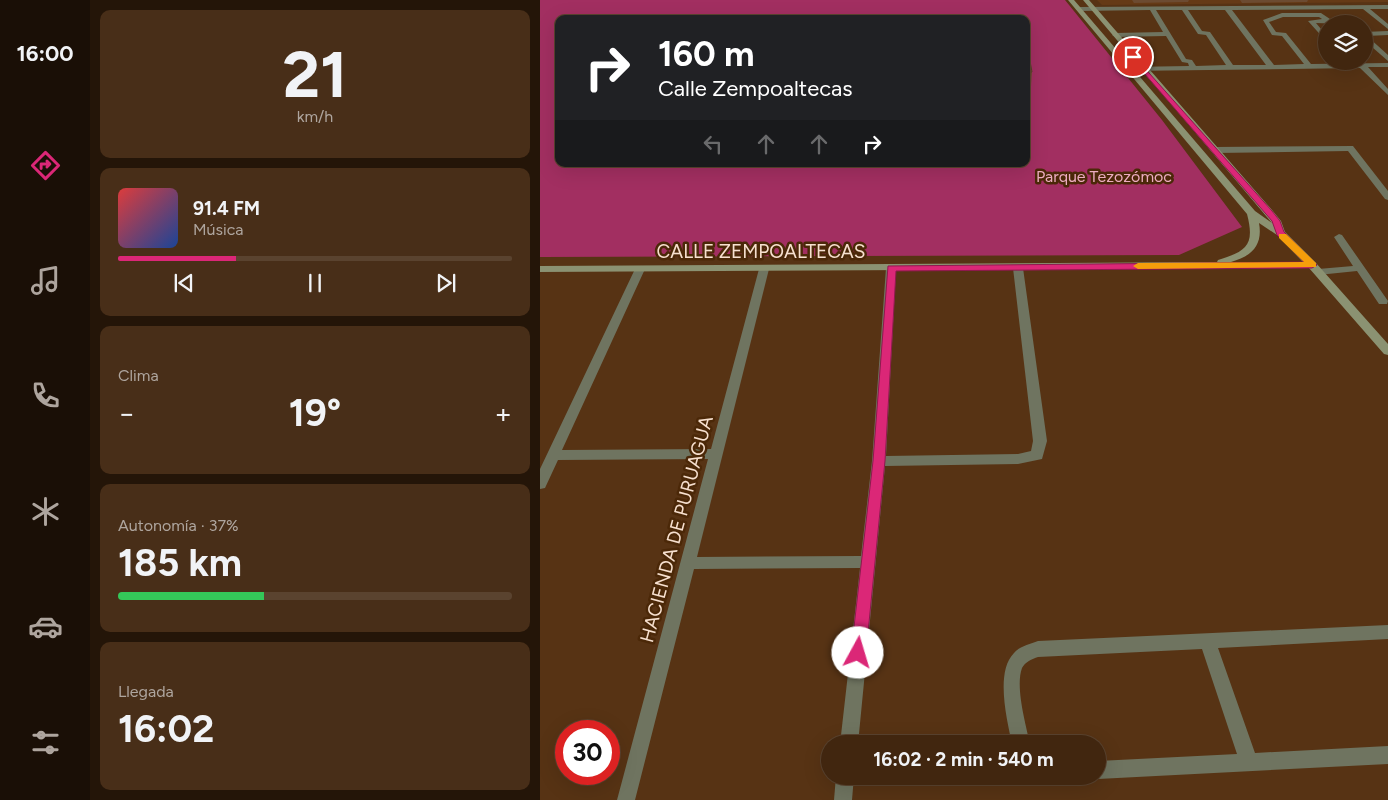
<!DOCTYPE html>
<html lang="es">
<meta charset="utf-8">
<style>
:root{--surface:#41260f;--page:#482e18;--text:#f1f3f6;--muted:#aea59e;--line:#5a432f;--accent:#db2777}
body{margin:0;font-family:Figtree,sans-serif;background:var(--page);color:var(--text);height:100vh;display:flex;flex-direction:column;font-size:19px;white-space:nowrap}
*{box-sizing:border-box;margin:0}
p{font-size:16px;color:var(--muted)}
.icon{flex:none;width:28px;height:28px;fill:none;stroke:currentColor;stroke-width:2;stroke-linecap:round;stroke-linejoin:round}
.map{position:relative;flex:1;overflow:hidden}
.drawer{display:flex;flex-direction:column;gap:10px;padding:10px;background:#241508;width:450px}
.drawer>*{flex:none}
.banner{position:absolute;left:15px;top:15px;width:475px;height:152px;border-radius:10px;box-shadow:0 5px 20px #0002,0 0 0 1px var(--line);background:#202124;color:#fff;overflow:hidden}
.fabs{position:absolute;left:778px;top:15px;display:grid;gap:10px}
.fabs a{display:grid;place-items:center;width:55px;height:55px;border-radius:50%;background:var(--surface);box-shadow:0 5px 20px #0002,0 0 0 1px var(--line);font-size:25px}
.speed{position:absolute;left:15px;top:720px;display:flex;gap:10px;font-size:25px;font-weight:700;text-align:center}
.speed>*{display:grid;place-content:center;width:65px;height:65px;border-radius:50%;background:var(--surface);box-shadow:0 5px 20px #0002,0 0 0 1px var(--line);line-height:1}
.speed .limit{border:8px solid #d22;background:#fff;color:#111}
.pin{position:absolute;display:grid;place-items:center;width:42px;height:42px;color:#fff;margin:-21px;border:2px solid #fff;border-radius:50%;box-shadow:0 1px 5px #0007}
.me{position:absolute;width:55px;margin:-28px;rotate:6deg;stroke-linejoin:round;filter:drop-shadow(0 0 4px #0008)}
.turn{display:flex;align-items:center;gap:18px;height:105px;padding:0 20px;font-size:22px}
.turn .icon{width:65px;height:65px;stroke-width:2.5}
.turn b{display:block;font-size:35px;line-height:42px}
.lanes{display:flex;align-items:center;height:48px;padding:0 20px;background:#0003;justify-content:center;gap:25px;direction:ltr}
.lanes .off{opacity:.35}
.big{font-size:38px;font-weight:700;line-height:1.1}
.drawer .tile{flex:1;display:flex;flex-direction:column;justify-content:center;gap:8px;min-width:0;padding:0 18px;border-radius:10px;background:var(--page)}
.drawer .dial{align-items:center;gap:0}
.dial b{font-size:65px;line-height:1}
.song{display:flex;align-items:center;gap:15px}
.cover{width:60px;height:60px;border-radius:8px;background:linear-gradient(135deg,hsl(0 70% 55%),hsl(220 70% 35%))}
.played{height:5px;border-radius:2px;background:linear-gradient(90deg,var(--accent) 30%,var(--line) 30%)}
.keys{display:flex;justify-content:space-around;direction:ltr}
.heat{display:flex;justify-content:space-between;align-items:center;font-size:28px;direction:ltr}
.charge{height:8px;border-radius:4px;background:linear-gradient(90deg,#34c759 37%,var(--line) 0)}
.trip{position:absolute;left:281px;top:735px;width:285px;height:50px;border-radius:25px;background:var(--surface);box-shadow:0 5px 20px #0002,0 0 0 1px var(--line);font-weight:700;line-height:50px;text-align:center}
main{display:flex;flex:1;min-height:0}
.tabs{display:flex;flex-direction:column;width:90px;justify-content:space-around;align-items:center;background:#1a0f06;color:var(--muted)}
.tabs .icon{width:35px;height:35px}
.tabs .current{color:var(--accent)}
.tabs b{font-size:22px;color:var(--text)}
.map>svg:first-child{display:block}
.built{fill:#653a16}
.green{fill:#a22f61;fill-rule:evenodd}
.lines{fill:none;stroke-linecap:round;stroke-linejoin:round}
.street{fill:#6f7460;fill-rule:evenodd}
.secondary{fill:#8b9272;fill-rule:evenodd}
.wall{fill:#6c4b31}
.building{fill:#7e5739;stroke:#583d28}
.route{fill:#db2777;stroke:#8e194d}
.slow{fill:#f59e0b}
.labels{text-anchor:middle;stroke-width:5;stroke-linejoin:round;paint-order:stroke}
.far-park-label{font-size:16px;fill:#edacc1;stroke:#4b2808}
.street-label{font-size:19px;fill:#f7e0cf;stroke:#4b2808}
</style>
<main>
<nav class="tabs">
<b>16:00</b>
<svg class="icon current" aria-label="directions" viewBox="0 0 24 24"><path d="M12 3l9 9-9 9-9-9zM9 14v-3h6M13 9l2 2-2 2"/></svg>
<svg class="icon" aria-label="music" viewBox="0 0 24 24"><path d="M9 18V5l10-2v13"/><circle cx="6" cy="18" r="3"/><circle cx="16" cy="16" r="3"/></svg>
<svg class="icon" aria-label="phone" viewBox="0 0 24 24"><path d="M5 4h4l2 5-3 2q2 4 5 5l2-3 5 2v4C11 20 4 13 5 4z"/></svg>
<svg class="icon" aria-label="climate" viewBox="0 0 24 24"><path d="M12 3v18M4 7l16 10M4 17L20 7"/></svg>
<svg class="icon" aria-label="car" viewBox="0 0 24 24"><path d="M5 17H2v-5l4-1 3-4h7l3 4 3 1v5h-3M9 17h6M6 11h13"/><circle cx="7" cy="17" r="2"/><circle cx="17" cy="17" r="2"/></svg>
<svg class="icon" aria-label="filters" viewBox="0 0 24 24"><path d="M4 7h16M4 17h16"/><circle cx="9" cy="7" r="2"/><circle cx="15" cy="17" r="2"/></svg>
</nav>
<section class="drawer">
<div class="tile dial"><b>21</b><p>km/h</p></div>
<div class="tile">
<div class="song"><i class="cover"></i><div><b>91.4 FM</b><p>Música</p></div></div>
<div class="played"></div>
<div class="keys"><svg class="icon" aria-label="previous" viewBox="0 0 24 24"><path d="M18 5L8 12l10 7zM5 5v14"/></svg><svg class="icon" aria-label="pause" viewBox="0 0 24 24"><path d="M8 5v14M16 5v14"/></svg><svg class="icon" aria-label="next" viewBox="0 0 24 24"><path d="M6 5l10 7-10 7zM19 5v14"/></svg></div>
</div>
<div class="tile"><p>Clima</p>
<div class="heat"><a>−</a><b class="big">19°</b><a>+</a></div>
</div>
<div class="tile"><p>Autonomía · 37%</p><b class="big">185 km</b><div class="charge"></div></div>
<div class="tile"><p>Llegada</p><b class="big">16:02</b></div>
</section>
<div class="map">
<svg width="848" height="800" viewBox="0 0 848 800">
<rect width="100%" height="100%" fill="#573314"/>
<polygon class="built" points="557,0 848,0 848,2 562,5"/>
<path class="green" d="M0 0H525L622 120 702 227 639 255 0 257ZM19 19H486V164H19Z"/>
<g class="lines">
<g class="street">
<path d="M848 5V9H830L848 24V29L823 9 692 10 734 65 764 64 742 36 732 35 723 20 742 13H781L790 19 803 20 807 24 776 23 786 35V41L768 21 782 19 779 17H743L729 22 736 32 746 33 771 64 848 63V67H828L848 89V95L820 68 586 71V67H589L649 66 648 63 642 62 626 36 575 37 572 35 575 33 623 32 610 10 539 11 536 9 539 7ZM616 10H642L658 34 666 35 686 65 656 66 652 60 646 59ZM648 10H685L726 65H693L670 32 662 31Z"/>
<polygon points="848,31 848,35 827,36 848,55 848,61 824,40 824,32"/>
<polygon points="813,146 848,191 848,200 845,199 808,151 675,153 671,150 675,147"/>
<polygon points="799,234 802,235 848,301 847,304 839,304 817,271 778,275 773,272 778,269 813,266 794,237"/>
<polygon points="351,265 356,268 346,456 478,454 491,451 493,441 473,268 478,265 483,268 507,441 502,459 478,464 345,466 318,744 300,744 320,568 154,569 95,800 77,800 168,459 18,460 5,488 0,489 0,469 95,269 100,266 105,269 22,450 171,449 219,269 224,266 228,267 229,269 157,557 321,556 332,461 346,268"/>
<path d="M848 625V639L678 648 715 753 848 746V764L558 779 551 777 558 776V761L697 754 662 649 498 657C492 659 485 662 482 668 475 687 486 725 490 744H472C467 720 455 672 474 653 480 646 490 644 498 641Z"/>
<polygon points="296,776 314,776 312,800 294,800"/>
</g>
<path class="secondary" d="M528 0H534L715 211 732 223 543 0H549L732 210 741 221 745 232 776 263 848 344V355L844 354 769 268 0 272V266L677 262 678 260C707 251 715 245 707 214ZM719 223 737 235 763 262H691C712 256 723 245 719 223Z"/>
</g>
<g class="wall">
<polygon points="592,0 649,0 648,2 594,3"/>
<polygon points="700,0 768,0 767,2 702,3"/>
<polygon points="486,39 492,72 491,86 486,86"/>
</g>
<polygon class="building" points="486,39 492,72 486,72"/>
<polygon class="route" points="593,55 732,211 740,221 744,232 777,265 772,268 356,271 345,461 326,653 324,658 318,660 313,658 311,653 333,461 348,266 764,262 737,235 732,221 591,58"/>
<polygon class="slow" points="739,234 746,234 776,263 776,267 598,269 593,266 598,263 764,262 739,238"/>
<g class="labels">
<g class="far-park-label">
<text x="564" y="182">Parque Tezozómoc</text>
</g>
<g class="street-label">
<text x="221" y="258">CALLE ZEMPOALTECAS</text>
<text transform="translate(136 529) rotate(-75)" y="7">HACIENDA DE PURUAGUA</text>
</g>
</g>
</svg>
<div class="fabs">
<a><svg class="icon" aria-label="layers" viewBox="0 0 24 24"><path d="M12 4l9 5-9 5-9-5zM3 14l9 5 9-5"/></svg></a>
</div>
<div class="speed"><div class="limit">30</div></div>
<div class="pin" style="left:593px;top:57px;background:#d93025"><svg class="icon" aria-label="arrive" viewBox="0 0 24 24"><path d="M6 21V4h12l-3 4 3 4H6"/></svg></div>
<svg class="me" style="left:318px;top:653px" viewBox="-20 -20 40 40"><circle r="19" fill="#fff"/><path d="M0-13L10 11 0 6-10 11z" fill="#db2777"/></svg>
<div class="trip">16:02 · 2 min · 540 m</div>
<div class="banner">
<div class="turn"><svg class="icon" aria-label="right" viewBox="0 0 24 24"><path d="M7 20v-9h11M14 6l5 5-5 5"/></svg><div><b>160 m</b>Calle Zempoaltecas</div></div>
<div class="lanes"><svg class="icon off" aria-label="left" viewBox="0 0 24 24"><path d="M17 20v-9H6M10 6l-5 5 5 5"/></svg><svg class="icon off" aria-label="ahead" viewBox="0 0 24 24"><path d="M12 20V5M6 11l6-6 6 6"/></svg><svg class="icon off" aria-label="ahead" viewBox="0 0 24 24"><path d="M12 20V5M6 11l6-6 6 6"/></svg><svg class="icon" aria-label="right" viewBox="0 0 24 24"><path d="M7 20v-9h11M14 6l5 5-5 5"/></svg></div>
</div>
</div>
</main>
